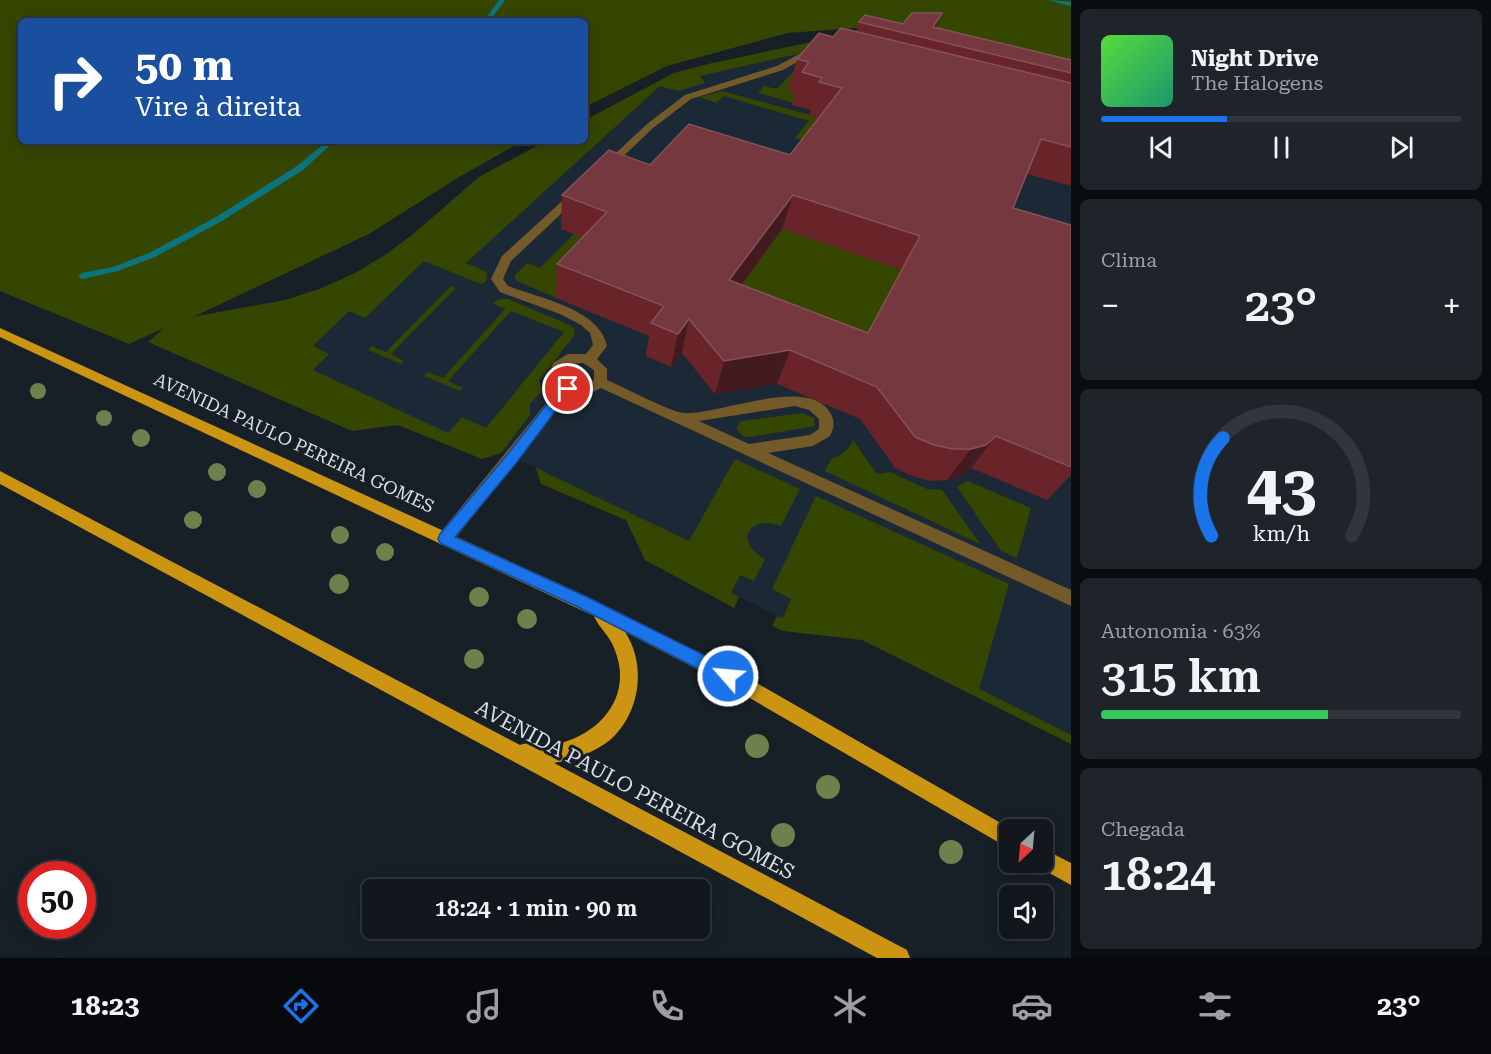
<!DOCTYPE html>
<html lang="pt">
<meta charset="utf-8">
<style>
:root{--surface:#11171d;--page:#1e242a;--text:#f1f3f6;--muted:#9c9fa4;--line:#30363b;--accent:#1a73e8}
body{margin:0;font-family:"Roboto Serif",serif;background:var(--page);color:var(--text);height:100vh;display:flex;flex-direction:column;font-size:22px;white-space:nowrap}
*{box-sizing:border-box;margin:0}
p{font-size:20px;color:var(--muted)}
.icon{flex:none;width:33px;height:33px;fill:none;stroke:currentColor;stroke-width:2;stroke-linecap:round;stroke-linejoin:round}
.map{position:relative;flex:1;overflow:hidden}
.side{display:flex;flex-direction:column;gap:9px;padding:9px;background:#090d10;width:420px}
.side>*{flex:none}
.guide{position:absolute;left:18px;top:18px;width:570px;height:126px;border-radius:9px;box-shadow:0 3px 15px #0003,0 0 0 2px var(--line);background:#1a4fa0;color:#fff;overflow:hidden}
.needle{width:39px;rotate:206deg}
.tools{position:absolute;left:999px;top:819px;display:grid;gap:12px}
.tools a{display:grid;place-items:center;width:54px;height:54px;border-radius:9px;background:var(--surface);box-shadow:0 3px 15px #0003,0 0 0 2px var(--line);font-size:30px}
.speed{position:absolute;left:18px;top:861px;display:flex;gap:12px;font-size:30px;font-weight:700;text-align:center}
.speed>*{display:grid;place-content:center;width:78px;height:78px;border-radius:50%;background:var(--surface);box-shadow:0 3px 15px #0003,0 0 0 2px var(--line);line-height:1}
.speed .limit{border:9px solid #d22;background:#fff;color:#111}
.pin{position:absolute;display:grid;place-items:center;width:51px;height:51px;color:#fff;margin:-26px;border:3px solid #fff;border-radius:50%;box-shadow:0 2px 6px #0007}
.me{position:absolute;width:66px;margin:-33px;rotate:297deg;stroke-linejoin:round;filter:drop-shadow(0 0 4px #0008)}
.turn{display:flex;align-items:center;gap:21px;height:126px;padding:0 18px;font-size:27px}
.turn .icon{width:78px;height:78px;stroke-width:2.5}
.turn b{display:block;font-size:42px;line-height:51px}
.big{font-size:45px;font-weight:600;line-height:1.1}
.side .tile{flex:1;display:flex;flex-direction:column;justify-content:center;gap:9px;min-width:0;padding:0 21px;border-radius:9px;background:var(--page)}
.side .dial{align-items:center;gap:0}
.dial svg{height:156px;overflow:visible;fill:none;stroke:var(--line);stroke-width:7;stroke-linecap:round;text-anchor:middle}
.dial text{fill:var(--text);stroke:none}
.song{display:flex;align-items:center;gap:18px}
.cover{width:72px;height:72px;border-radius:9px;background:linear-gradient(135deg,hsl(110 70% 55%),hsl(160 70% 35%))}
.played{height:6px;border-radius:3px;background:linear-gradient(90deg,var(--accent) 35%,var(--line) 35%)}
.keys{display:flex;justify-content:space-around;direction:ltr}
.heat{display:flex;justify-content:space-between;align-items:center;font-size:33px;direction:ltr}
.charge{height:9px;border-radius:4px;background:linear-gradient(90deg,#34c759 63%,var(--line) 0)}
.trip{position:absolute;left:362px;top:879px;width:348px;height:60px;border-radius:9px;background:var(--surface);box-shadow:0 3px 15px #0003,0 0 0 2px var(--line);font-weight:600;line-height:60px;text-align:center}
.dock{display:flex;height:96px;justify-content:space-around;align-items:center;background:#07090c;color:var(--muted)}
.dock .icon{width:42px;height:42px}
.dock .current{color:var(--accent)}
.dock b{font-size:27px;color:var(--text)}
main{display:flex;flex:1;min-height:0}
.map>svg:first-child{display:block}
.built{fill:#1b2835}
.green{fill:#354600}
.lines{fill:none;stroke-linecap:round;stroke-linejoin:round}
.stream{fill:#0c747e;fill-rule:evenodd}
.minor{fill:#745a28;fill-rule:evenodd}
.major{fill:#cc9413;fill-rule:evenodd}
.tree{fill:#6c814c}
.wall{fill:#69242a;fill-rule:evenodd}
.shaded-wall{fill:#431a20}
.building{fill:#75383e;stroke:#855258;stroke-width:1.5;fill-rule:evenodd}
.route{fill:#1a73e8;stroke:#114b97;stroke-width:1.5}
.labels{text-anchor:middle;stroke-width:6;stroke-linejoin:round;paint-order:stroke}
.street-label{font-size:18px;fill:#dadfe5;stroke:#171f27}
.near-street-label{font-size:21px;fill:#dadfe5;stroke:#171f27}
</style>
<main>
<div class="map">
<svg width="1071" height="958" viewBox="0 0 1071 958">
<rect width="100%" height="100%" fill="#171f27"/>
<polygon class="built" points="850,34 1071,84 1071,744 862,640 783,631 772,626 777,616 756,605 739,597 734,608 716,598 645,560 626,520 541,484 536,468 501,453 482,459 398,425 352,431 148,342 177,319 285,300 322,288 357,272 412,235 479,177 546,141 585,141 585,120 674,73 708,64"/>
<g class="green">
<polygon points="0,0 1071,0 1071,84 919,38 856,28 788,33 667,66 585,107 585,21 21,21 21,141 523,141 459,177 369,234 193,317 285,300 322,288 357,272 387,254 412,235 479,177 546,141 585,141 585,120 674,73 708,64 850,34 828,47 700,76 705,83 678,91 660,86 466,263 487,272 486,282 481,284 424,261 365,318 349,311 313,346 329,354 313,370 448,433 462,417 486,428 564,332 511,311 448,381 463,388 460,391 424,376 428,372 443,378 505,309 492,303 500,299 508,299 570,325 575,330 574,336 539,380 542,391 530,404 530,415 501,453 482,459 398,425 352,431 148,342 164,328 129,344 0,291"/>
<polygon points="802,63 788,92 800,95 794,103 758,93 764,86 777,89"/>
<polygon points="722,91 825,119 814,144 795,138 809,121 724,96 716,103 699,97"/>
<polygon points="583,225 613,236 556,298 515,280 515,275 527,263 540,268"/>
<polygon points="782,229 903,270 851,366 720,314"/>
<polygon points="451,286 456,288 391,354 404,361 401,364 368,350 371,346 386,352"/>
<polygon points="802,413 814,418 815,426 750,437 743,436 737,429 738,424 742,421"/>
<path d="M853 440 877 474 890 472 927 489 942 490 980 544 825 471 831 459C842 455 848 451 853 440Z"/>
<path d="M735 459 800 489 781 526C748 514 734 542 765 559L754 581 740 575 731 593 739 597 734 608 645 560 626 520 541 484 536 468 689 541Z"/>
<polygon points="968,481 1031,508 1017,558 1001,551 957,487"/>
<polygon points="816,496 1009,584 979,689 1071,735 1071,744 862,640 783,631 772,626 777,616 783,618 791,599 772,589"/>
</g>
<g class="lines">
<g class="stream">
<polygon points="499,0 505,0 490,21 484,21"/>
<polygon points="1050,0 1071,2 1071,6 1051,1"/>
<polygon points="327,141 335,141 303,170 222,221 155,257 118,271 82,279 78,276 82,273 113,267 149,253 216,217 297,166"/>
</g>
<g class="minor">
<polygon points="818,50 821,51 821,55 806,57 783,70 691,99 653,128 610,169 601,167 647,124 685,95 777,66 801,53"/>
<path d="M575 192 579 193V197L511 261 503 279 508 286C539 298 600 309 607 346L597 359 607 369V380C621 386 671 412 683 413 718 416 810 374 831 414 835 422 834 428 830 436L813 446 768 453 1071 590V606L601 388 587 395 569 394 451 544 445 546 439 544 437 539 439 534 557 390 549 376 553 363 568 354H586L593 345 590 333 581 325 560 314 500 292 491 279 502 256 571 193ZM583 363 594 370V380L582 385 567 382 563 376 564 368 571 364ZM795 406 809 410 819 419V429L810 435 749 444 699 421Z"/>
</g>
<g class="major">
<path d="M0 328 588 597 734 670 1013 830H1010V849L722 682 625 632C647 665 640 714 610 740 594 753 574 759 554 763L907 950 910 958H877L0 484V471L520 745C532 740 548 746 561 743 605 731 633 692 614 648 610 636 599 628 594 616L0 337Z"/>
<polygon points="1042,848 1071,863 1071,885 1035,865 1034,862 1042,862"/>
</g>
</g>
<g class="tree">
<circle cx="38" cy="391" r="8"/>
<circle cx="104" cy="418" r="8"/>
<circle cx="141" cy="438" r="9"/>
<circle cx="217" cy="472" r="9"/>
<circle cx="257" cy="489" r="9"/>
<circle cx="193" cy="520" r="9"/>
<circle cx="340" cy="535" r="9"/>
<circle cx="385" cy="552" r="9"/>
<circle cx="339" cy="584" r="10"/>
<circle cx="479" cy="597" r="10"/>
<circle cx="527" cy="619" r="10"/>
<circle cx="474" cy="659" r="10"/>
<circle cx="757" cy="746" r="12"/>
<circle cx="828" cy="787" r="12"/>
<circle cx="783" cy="835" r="12"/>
<circle cx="951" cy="852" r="12"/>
</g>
<path class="wall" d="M859 22 903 24 936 27 1071 73V186L1027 174 1013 208 1071 225V475L1047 500 971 468 961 476 947 480 930 481 912 476 895 468 860 419 777 384 715 394 682 353 671 367 646 356 649 336 556 298 557 264 582 237 561 229 562 195 650 165 790 155 819 118 809 115 811 110 792 105 795 94 788 92 797 59 833 37 856 32ZM782 229 902 270 868 333 742 285Z"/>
<g class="shaded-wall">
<polygon points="942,13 931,39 933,27"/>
<polygon points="793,195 782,229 720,314 729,280"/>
<polygon points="689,319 682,353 671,367 678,334"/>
<polygon points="790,350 777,384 715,394 724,361"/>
<polygon points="996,436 971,468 961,476 947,480 971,449"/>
</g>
<g class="building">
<polygon points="912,13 942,13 933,27 1071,60 1071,73 859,22 865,15 903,24"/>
<path d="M841 28 1071 83V147L1041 139 1013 208 1071 225V467L996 436 986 445 971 449H953L934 445 915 437 877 387 790 350 724 361 689 319 678 334 651 323 664 306 557 264 607 212 562 195 609 150 650 165 689 124 790 155 842 88 819 82 822 78 802 72 809 62 797 59 819 33 833 37ZM793 195 920 236 868 333 729 280Z"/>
</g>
<polygon class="route" points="566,383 573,386 575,389 573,392 568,394 517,462 455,537 587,597 734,670 736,676 734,681 728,684 722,681 576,606 440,543 438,539 440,534 507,455 562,385"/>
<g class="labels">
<g class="street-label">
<text transform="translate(294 443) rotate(25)" y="6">AVENIDA PAULO PEREIRA GOMES</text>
</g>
<g class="near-street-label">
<text transform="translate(635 790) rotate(28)" y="7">AVENIDA PAULO PEREIRA GOMES</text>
</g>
</g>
</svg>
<div class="tools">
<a><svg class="needle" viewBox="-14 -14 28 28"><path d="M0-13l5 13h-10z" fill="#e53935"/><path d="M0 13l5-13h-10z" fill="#9c9fa4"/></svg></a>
<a><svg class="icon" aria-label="sound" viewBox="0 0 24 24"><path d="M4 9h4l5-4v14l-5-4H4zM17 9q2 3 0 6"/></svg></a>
</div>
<div class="speed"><div class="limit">50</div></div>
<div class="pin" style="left:568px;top:389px;background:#d93025"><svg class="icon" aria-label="arrive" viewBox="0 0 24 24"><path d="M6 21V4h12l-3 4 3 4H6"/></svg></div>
<svg class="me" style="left:728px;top:676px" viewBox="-20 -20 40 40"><circle r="17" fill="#1a73e8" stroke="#fff" stroke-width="3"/><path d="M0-11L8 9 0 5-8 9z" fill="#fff"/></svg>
<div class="trip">18:24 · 1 min · 90 m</div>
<div class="guide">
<div class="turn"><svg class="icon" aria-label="right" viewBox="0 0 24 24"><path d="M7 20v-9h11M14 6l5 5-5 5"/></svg><div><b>50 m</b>Vire à direita</div></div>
</div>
</div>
<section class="side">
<div class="tile">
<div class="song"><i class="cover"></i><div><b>Night Drive</b><p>The Halogens</p></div></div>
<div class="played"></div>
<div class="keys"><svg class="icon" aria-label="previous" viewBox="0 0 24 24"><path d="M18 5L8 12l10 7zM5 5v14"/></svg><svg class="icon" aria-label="pause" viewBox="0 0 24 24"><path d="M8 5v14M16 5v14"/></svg><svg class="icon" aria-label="next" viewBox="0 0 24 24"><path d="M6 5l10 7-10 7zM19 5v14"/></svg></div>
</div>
<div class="tile"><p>Clima</p>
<div class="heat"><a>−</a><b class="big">23°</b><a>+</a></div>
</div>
<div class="tile dial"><svg viewBox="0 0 100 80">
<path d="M14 69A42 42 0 1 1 86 69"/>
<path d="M14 69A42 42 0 0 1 20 19" stroke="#1a73e8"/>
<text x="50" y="56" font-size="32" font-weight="700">43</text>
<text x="50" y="72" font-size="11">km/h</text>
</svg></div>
<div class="tile"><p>Autonomia · 63%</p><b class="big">315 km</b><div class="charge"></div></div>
<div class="tile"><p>Chegada</p><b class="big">18:24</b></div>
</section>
</main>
<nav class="dock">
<b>18:23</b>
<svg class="icon current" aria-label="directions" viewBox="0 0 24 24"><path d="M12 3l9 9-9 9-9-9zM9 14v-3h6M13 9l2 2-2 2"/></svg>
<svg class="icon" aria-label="music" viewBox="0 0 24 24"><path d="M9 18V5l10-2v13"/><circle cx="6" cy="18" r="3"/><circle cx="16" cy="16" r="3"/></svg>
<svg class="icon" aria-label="phone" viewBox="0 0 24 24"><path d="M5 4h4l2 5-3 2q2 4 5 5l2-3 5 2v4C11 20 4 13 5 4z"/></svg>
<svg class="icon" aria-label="climate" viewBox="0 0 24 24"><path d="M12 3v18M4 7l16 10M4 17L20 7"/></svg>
<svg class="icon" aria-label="car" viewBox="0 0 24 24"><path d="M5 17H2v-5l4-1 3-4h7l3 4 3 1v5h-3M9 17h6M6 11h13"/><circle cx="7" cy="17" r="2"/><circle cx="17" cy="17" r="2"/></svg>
<svg class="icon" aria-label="filters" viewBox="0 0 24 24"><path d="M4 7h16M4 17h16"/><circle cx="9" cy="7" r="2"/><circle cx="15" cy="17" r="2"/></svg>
<b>23°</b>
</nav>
